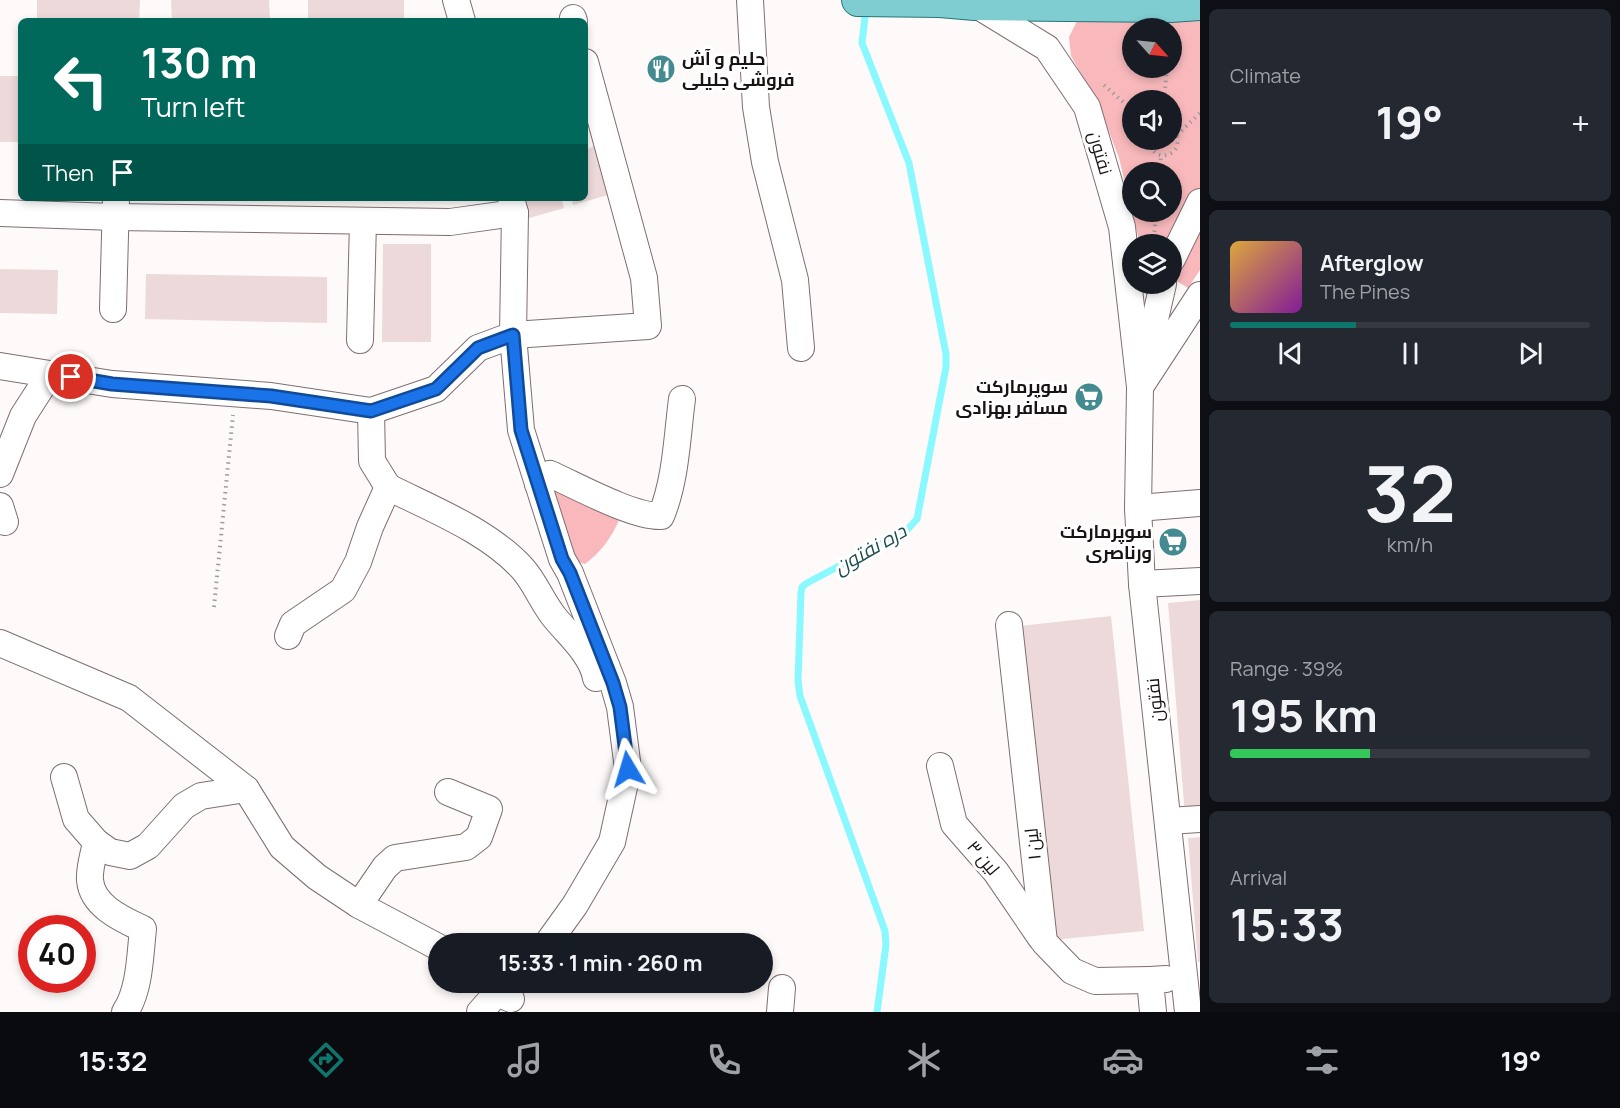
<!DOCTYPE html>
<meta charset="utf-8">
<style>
:root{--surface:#171b24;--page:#242831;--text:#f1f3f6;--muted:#9ea1a6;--line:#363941;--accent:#0f766e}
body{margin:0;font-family:Manrope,Cairo,sans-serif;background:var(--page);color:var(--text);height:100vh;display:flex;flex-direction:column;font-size:22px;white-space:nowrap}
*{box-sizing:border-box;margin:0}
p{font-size:20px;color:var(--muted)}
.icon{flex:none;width:33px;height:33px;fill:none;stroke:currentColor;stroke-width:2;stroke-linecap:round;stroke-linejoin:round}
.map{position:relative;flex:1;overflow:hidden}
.drawer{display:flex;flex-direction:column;gap:9px;padding:9px;background:#0d0f14;width:420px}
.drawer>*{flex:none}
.hud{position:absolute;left:18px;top:18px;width:570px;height:183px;border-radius:9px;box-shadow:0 3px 9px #0003;background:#00695c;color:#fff;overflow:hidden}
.needle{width:39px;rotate:117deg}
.controls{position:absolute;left:1122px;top:18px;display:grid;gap:12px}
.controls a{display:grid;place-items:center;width:60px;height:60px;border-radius:50%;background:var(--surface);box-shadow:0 3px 9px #0003;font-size:30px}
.speed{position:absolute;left:18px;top:915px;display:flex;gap:12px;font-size:30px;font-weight:700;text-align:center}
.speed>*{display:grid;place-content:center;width:78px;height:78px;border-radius:50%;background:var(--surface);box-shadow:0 3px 9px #0003;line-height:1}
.speed .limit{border:9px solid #d22;background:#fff;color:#111}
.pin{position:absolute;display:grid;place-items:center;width:51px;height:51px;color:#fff;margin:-26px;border:3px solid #fff;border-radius:50%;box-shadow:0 2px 6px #0007}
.me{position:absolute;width:66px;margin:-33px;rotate:353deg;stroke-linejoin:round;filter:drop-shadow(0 0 4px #0008)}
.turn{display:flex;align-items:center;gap:21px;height:126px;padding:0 24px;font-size:27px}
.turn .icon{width:78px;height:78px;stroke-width:2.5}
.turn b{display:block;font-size:42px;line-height:51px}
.then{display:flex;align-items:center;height:57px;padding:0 24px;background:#0003;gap:12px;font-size:22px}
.big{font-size:45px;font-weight:700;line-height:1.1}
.drawer .widget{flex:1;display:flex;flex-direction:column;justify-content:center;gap:9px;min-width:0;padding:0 21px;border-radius:9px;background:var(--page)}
.drawer .dial{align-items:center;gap:0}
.dial b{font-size:78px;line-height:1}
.song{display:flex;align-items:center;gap:18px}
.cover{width:72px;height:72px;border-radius:9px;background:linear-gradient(135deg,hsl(40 70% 55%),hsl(290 70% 35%))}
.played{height:6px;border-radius:3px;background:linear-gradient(90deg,var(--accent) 35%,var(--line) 35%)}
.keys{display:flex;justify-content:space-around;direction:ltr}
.heat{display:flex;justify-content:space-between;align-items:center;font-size:33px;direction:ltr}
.charge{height:9px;border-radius:4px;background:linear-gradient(90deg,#34c759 39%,var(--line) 0)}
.trip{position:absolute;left:428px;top:933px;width:345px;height:60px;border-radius:30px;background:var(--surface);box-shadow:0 3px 9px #0003;font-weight:700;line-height:60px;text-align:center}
.menu{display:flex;height:96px;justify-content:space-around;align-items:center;background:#090b0e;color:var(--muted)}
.menu .icon{width:42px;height:42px}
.menu .selected{color:var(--accent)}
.menu b{font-size:27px;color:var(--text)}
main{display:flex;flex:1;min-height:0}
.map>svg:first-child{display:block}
.green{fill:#f9b9bc;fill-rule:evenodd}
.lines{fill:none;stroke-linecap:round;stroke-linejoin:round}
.stream{stroke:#8af8ff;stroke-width:7}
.building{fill:#edd9da}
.minor-casing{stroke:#7f6e6f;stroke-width:28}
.major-casing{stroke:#24757a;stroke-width:34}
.path{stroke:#a19c9c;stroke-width:4;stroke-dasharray:1.5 4.5;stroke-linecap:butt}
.minor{stroke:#fff;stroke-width:26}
.major{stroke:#7fccd1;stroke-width:32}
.route-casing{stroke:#114b97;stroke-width:15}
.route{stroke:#1a73e8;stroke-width:10}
.labels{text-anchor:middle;stroke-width:6;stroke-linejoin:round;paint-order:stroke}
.poi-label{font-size:18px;font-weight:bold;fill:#1a1313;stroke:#fff;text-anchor:end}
.street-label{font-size:18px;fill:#1a1313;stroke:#fff}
.water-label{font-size:20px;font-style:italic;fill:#1a4c4f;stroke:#fff}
</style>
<main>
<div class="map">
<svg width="1200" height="1012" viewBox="0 0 1200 1012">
<rect width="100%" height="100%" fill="#fefafa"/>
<g class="green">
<path d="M1078 19 1200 21V270L1188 288 1172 278V244H1140L1119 158 1099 105 1071 56 1069 37ZM1132 28H1172V68H1132ZM1132 100H1172V140H1132ZM1132 172H1172V212H1132Z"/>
<path d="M544 485 620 518C612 537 601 552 585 564L578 562Z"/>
</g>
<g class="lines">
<polyline class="stream" points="866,8 862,43 909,163 946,354 946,367 917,519 907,530 807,583 802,587 801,593 798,681 800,696 885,931 886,945 877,1012"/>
</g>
<g class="building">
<polygon points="37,0 140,0 139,21 37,21"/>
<polygon points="171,0 269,0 270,21 172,21"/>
<rect x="308" y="0" width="96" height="21"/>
<rect x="0" y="76" width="21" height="66"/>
<polygon points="594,146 608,195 573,205 571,198 585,198 585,150"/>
<polygon points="523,198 561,198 564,208 529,218"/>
<polygon points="383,244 431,244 431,342 382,342"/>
<polygon points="0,269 58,270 57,314 0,313"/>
<polygon points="146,274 327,277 327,323 145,319"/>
<polygon points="1200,600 1200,814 1185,815 1168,603"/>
<polygon points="1111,616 1144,931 1053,940 1020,626"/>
<polygon points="1200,837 1200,962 1198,962 1188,838"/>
</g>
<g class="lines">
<g class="minor-casing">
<g id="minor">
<polyline points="456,0 462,21"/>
<polyline points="750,0 756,107 765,162 795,280 801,348"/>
<polyline points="975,4 1047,48 1087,107 1122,227 1140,387 1138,508 1142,584 1188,1012"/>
<polyline points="573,18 574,21"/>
<polyline points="511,198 515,213 513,335 521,430 562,559 570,573 613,683 620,707 628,769 612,842 575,905 547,944"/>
<polyline points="0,213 115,217 450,222 515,213"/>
<polyline points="1172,259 1200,202"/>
<polyline points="113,309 116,198"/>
<polyline points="360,340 363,221"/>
<polyline points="0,366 112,384 271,396 371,411 436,389 478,348 513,335 648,326 644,278 585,62"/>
<polyline points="1144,368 1163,284"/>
<polyline points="1140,387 1200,295"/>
<polyline points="0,474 23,416 50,374"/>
<path d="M538 484 550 474C577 486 633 517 661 516 676 480 677 437 682 399"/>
<path d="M388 487C432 509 488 531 522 568 535 582 542 602 555 618 569 635 592 655 596 678"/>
<polyline points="0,506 5,522"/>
<polyline points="1138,508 1200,503"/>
<polyline points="1142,584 1200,581"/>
<polyline points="1009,625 1044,942 1072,971 1095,981 1150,980"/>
<polyline points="288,636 293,624 343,590 358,562 370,527 388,487 372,461 371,411"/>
<polyline points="0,643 129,698 246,789 282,847 317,877 359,905 438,947"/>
<polyline points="940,766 954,824 996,872 1041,938"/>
<polyline points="64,777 76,819 96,842 110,852 130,856 148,846 184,806 201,796 246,789"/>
<polyline points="1168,821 1200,819"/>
<path d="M96 842C94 854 89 868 90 880 92 906 122 919 143 929 140 955 140 990 125 1012"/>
<polyline points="359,905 385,867 395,858 466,847 479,837 489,809 448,792"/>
<polyline points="480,1012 497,993 511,999"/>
<polyline points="780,1012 782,988"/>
<polyline points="1153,1012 1150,980 1166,979"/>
</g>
</g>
<g class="major-casing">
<polyline id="major" points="858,0 940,1 975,4 1171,6 1200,4"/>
</g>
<g class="path">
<polyline points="1104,85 1132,110"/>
<polyline points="1164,100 1167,68"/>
<polyline points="1177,135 1200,113"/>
<path d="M1150 140C1152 169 1192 152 1172 129"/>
<polyline points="1160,172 1161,155"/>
<polyline points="1154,238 1156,212"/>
<polyline points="214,607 233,415"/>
</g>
<use href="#minor" class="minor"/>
<use href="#major" class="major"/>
</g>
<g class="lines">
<g class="route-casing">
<polyline id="route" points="71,377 112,384 271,396 371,411 436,389 478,348 513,335 521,430 562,559 570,573 613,683 620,707 628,769"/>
</g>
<use href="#route" class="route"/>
</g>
<defs>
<g id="restaurant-disc" transform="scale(1.5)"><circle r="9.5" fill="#438b90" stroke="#fff"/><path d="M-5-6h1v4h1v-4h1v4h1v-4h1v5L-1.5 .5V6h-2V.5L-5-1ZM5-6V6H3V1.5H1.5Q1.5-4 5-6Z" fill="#fff"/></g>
<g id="supermarket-disc" transform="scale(1.5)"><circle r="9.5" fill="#438b90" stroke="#fff"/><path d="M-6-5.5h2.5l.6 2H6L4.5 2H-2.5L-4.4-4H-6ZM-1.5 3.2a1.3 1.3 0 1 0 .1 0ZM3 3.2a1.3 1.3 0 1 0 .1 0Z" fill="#fff"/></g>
</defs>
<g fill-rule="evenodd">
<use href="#restaurant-disc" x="661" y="69"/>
<use href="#supermarket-disc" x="1089" y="397"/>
<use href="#supermarket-disc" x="1173" y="542"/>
</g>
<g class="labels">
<g class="poi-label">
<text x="682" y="65" text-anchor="start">حلیم و آش<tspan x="682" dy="21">فروشی جلیلی</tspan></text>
<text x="1068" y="393">سوپرمارکت<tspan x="1068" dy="21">مسافر بهزادی</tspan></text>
<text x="1152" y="538">سوپرمارکت<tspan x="1152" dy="21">ورناصری</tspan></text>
</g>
<g class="street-label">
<text transform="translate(1100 153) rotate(74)" y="6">نفتون</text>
<text transform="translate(1155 700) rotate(-96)" y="6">نفتون</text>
<text transform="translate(1033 844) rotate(-96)" y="6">لین ۱</text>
<text transform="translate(983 858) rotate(50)" y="6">لین ۳</text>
</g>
<g class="water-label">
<text transform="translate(870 549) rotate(-30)" y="7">دره نفتون</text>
</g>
</g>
</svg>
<div class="controls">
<a><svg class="needle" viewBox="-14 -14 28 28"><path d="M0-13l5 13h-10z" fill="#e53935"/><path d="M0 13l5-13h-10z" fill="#9ea1a6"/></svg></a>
<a><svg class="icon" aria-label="sound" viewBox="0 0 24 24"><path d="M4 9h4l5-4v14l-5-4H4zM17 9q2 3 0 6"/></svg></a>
<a><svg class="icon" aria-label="search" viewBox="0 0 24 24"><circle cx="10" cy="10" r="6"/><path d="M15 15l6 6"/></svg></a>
<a><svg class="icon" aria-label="layers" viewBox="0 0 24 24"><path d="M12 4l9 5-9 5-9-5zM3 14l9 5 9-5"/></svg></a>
</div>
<div class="speed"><div class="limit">40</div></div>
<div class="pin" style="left:71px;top:377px;background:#d93025"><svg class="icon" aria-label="arrive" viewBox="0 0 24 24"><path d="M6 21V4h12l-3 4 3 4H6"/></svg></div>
<svg class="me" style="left:628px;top:769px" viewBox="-20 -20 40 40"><path d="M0-17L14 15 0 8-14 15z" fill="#1a73e8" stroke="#fff" stroke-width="4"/></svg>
<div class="trip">15:33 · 1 min · 260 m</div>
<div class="hud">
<div class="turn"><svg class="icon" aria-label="left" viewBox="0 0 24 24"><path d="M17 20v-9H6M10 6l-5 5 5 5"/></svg><div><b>130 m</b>Turn left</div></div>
<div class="then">Then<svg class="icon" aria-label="arrive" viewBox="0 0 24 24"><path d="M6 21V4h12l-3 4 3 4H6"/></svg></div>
</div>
</div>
<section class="drawer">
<div class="widget"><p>Climate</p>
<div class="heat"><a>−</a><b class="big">19°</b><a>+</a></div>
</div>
<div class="widget">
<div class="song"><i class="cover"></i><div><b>Afterglow</b><p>The Pines</p></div></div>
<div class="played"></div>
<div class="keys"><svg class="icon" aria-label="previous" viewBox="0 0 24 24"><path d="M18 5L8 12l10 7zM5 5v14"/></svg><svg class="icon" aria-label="pause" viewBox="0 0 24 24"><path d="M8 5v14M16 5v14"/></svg><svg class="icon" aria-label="next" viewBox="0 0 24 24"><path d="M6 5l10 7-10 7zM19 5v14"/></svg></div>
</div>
<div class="widget dial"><b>32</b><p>km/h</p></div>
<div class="widget"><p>Range · 39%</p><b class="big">195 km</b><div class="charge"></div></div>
<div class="widget"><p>Arrival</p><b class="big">15:33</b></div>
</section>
</main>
<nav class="menu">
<b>15:32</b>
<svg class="icon selected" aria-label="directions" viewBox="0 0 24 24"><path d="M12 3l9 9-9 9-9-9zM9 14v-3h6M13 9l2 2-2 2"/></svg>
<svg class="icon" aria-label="music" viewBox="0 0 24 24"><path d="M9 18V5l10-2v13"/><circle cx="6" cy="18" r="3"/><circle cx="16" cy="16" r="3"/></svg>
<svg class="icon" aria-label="phone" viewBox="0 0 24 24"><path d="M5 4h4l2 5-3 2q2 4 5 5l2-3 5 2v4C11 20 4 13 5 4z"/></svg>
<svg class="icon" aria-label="climate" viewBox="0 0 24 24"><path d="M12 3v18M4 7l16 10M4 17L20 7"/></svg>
<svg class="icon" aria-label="car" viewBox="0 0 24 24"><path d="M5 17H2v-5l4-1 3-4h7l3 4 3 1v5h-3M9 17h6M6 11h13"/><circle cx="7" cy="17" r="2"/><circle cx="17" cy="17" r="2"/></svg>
<svg class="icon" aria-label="filters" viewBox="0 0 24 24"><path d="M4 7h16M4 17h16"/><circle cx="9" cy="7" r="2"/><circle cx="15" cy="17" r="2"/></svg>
<b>19°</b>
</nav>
